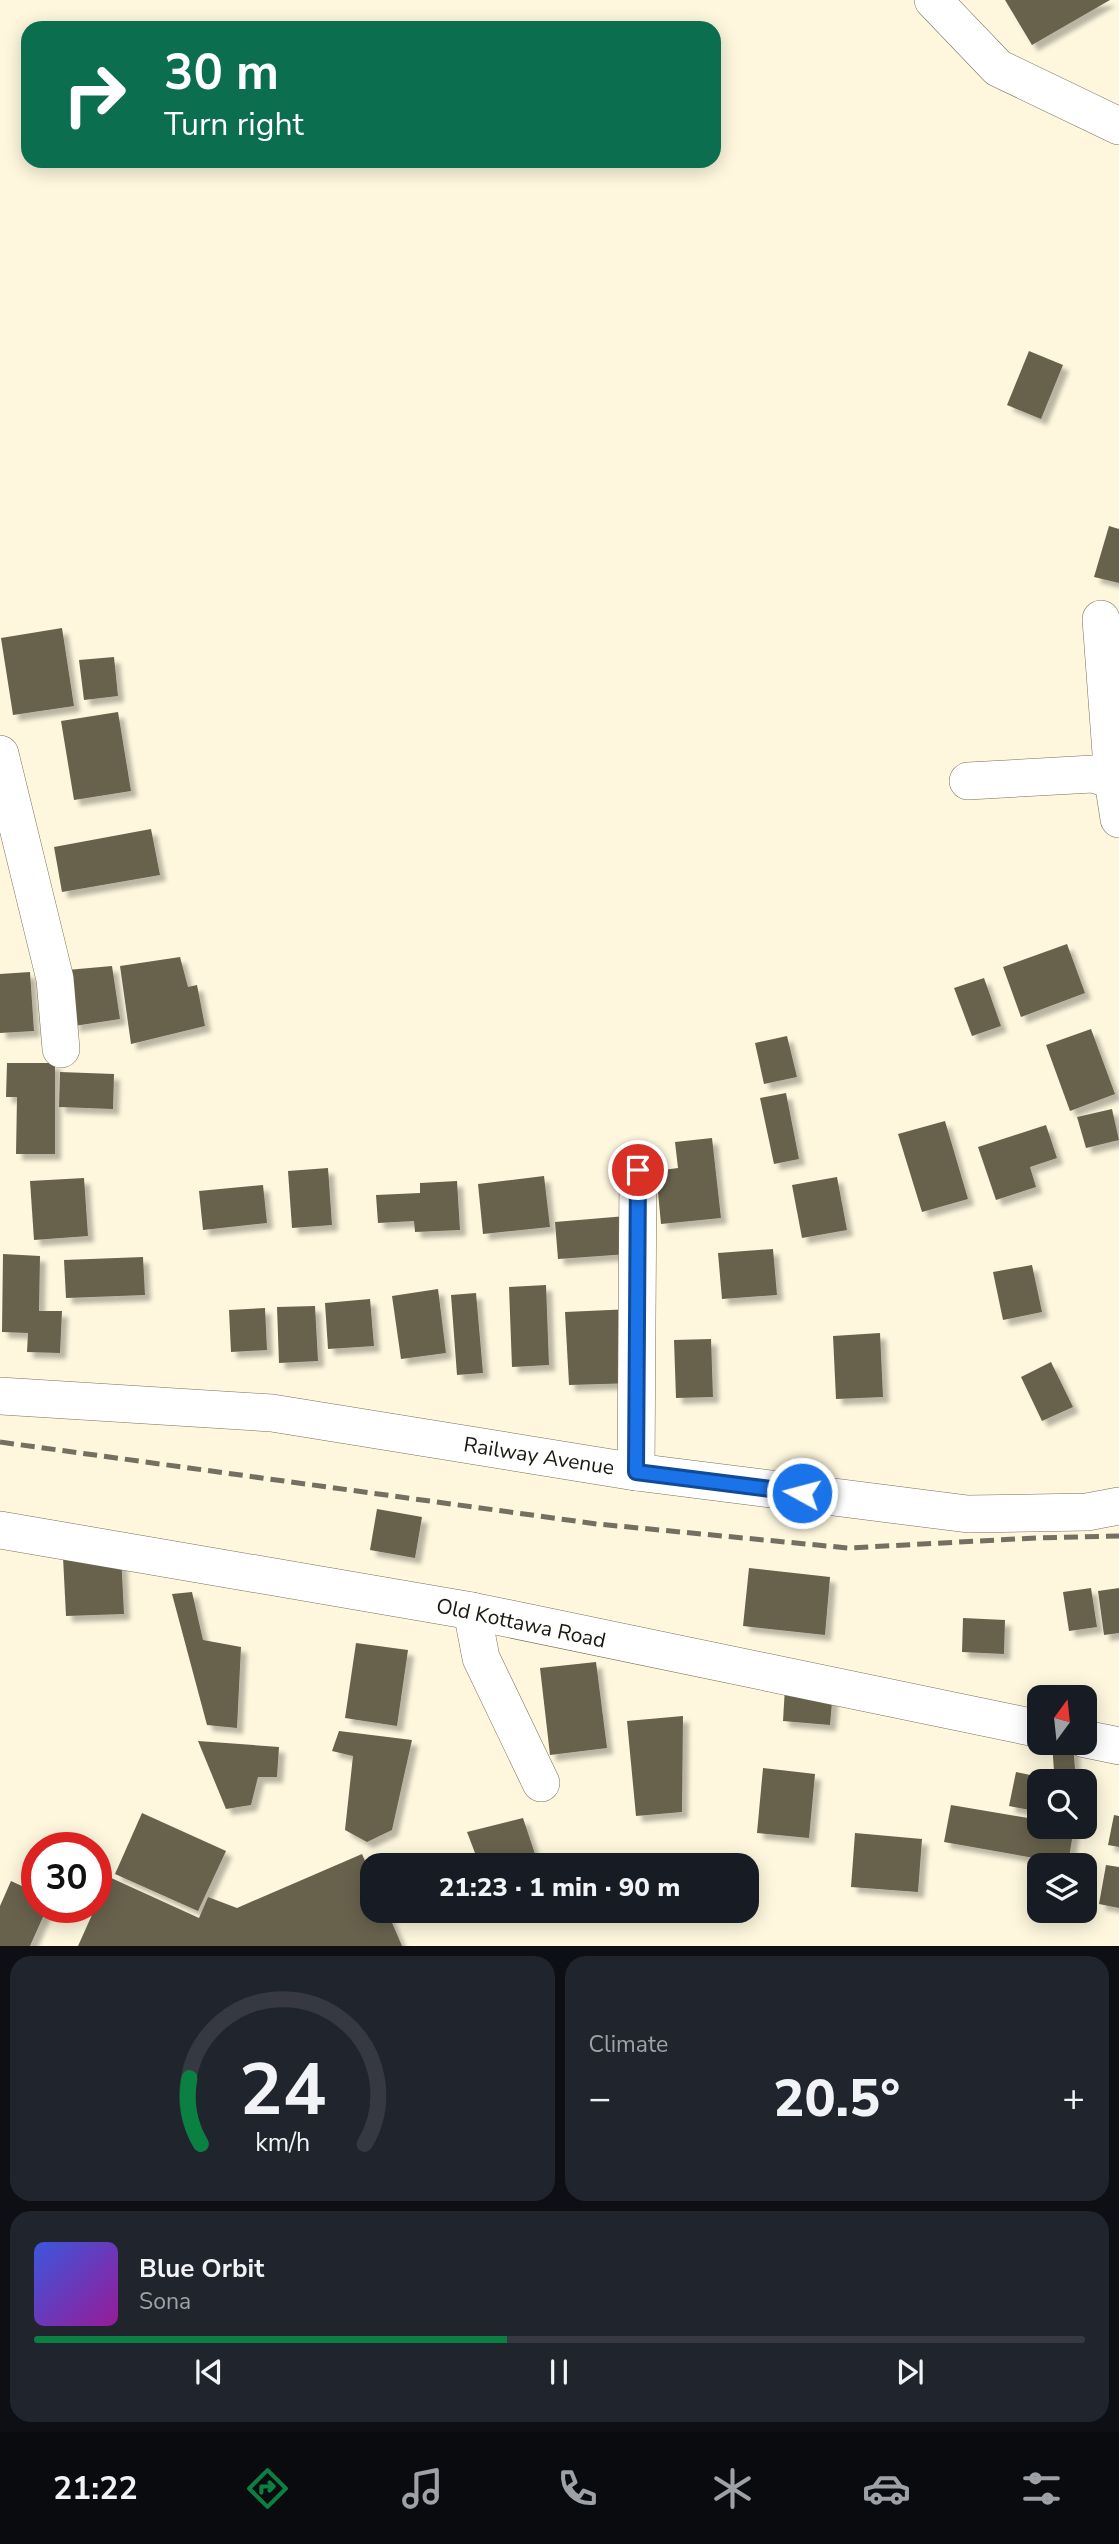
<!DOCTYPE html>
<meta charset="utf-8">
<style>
:root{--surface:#171b24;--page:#20242c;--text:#f1f3f6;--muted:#9ea1a6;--line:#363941;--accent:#0b8043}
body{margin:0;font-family:"Nunito Sans",sans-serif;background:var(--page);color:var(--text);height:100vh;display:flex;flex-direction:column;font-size:26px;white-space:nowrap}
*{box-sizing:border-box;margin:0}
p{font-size:23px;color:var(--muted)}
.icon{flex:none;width:38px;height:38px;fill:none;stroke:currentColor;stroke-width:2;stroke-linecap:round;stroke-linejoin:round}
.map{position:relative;height:1946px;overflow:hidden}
.panel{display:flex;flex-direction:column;gap:10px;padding:10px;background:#0d0f14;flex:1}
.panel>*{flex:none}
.hud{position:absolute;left:21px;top:21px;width:700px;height:147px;border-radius:21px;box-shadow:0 4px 18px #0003;background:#0b6e4f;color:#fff;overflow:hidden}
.needle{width:46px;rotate:15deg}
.controls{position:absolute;left:1027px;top:1685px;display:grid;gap:14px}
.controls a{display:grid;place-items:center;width:70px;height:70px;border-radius:14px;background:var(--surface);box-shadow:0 4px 18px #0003;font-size:35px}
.speed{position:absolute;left:21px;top:1832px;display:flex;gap:14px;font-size:35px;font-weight:700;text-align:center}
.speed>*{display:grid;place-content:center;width:91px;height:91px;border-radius:50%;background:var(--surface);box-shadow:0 4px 18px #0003;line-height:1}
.speed .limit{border:10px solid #d22;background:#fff;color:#111}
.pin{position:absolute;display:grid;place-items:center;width:60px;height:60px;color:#fff;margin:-30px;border:4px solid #fff;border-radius:50%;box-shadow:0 2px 7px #0007}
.me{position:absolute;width:77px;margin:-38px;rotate:277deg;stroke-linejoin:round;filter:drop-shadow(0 0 5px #0008)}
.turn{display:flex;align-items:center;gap:24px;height:147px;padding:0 28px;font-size:32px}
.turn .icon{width:91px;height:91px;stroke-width:2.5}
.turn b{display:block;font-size:49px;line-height:60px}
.big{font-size:52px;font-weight:800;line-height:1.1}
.panel .widget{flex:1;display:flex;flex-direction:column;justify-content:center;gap:10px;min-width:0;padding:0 24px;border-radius:21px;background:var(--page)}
.panel .dial{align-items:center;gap:0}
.dial svg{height:182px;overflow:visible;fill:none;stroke:var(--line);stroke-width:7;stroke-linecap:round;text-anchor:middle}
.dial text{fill:var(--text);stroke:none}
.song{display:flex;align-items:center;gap:21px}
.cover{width:84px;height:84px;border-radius:10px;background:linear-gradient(135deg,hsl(230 70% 55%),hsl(300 70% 35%))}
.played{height:7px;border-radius:4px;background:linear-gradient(90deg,var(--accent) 45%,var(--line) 45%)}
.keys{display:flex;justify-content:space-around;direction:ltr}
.heat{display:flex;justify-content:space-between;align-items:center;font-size:38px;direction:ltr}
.panel .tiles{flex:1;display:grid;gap:10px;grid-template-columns:1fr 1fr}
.widget:last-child{grid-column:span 2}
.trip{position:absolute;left:360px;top:1853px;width:399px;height:70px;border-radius:21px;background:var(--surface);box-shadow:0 4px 18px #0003;font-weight:800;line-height:70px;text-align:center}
.tab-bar{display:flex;height:112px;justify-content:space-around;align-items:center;background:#090b0e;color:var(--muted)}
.tab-bar .icon{width:49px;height:49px}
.tab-bar .active{color:var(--accent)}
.tab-bar b{font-size:32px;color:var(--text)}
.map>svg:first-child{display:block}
.building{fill:#68624d;filter:url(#shadow)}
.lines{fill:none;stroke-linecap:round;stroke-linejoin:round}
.minor-casing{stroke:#76705b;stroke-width:38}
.minor{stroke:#fff;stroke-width:37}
.rail{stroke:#747061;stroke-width:5;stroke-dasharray:14 7;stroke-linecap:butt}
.route-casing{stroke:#114b97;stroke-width:18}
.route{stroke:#1a73e8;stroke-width:12}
.labels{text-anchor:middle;stroke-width:7;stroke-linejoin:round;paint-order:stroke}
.street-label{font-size:21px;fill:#1a180f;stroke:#fff}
</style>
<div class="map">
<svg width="1119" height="1946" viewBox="0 0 1119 1946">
<defs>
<filter id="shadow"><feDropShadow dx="6" dy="6" stdDeviation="2" flood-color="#0004"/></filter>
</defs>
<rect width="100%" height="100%" fill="#fef7de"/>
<g class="building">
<polygon points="1005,0 1110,0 1032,45"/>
<polygon points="1029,351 1063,365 1041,419 1007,405"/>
<polygon points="1109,526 1119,529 1119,583 1094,577"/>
<polygon points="62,628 74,706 13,715 1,638"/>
<polygon points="114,657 118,696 84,700 79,660"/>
<polygon points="118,712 131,791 74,800 61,721"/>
<polygon points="151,829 160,875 62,892 54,847"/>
<polygon points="1067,944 1085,993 1021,1017 1003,967"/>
<polygon points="180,957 188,987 197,985 205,1026 131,1044 120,966"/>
<polygon points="112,966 120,1019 74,1026 67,970"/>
<polygon points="30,972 34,1031 0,1033 0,974"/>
<polygon points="984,978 1001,1026 972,1036 954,988"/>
<polygon points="1091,1029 1115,1094 1070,1111 1046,1045"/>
<polygon points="787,1036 797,1077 764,1084 755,1043"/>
<polygon points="7,1063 55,1063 55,1154 16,1154 17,1097 6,1097"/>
<polygon points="60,1072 114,1074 113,1109 59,1107"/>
<polygon points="786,1093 799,1159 774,1164 760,1098"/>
<polygon points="1112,1109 1119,1140 1086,1148 1077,1117"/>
<polygon points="945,1121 968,1199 922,1212 898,1134"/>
<polygon points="1046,1125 1057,1158 1030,1167 1036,1187 996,1200 978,1147"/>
<polygon points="712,1138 721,1218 661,1224 656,1171 678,1168 675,1142"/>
<polygon points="328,1168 332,1225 292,1228 288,1171"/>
<polygon points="544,1176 550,1227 483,1234 478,1184"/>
<polygon points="837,1177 847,1230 802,1238 792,1185"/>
<polygon points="84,1178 88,1236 34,1240 30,1181"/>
<polygon points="457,1181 460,1230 415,1232 414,1221 378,1223 376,1195 420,1193 420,1183"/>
<polygon points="263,1185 267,1223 203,1230 199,1191"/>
<polygon points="626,1216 628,1254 558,1259 555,1222"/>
<polygon points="773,1249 777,1295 722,1299 718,1253"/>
<polygon points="3,1254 40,1256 39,1311 62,1311 60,1353 27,1352 28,1333 2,1332"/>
<polygon points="143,1257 145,1295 66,1298 64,1260"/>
<polygon points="1032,1265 1042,1312 1003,1320 993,1272"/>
<polygon points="546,1285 549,1365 512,1367 509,1287"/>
<polygon points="438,1289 446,1353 401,1359 392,1296"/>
<polygon points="476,1293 483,1373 457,1375 451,1295"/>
<polygon points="370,1299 374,1346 328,1349 325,1303"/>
<polygon points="315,1306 318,1361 279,1363 277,1307"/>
<polygon points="265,1308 267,1350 231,1352 229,1310"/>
<polygon points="632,1309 635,1383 569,1385 565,1312"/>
<polygon points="880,1333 883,1397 836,1399 833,1336"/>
<polygon points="711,1339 713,1397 676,1398 674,1340"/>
<polygon points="1051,1362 1073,1407 1042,1421 1021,1377"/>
<polygon points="377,1509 422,1517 415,1558 370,1550"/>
<polygon points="121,1554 124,1614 66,1616 63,1557"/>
<polygon points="749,1568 830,1577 825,1635 743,1626"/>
<polygon points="1091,1588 1097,1627 1069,1631 1063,1592"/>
<polygon points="1119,1588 1119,1633 1104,1635 1098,1591"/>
<polygon points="192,1592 203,1640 241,1647 237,1728 207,1725 172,1594"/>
<polygon points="963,1618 1005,1620 1004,1654 962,1652"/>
<polygon points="356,1643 408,1650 397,1726 345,1718"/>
<polygon points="596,1662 607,1748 550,1755 540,1668"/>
<polygon points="785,1687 833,1691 830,1725 783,1721"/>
<polygon points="683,1716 682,1812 636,1816 627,1721"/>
<polygon points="339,1731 412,1740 392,1830 367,1842 345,1830 353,1756 332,1751"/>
<polygon points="198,1741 279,1747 277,1777 258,1777 251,1805 226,1809"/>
<polygon points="1052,1743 1073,1743 1075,1769 1054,1771"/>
<polygon points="763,1768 815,1774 809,1838 757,1833"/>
<polygon points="1016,1772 1054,1780 1040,1782 1040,1812 1009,1806"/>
<polygon points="951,1805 1040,1820 1040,1827 1074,1827 1068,1864 944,1842"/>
<polygon points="142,1813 226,1851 198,1911 115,1874"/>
<polygon points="1114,1815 1119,1816 1119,1847 1108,1845"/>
<polygon points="523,1818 539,1866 480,1866 467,1832"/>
<polygon points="855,1833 922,1839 918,1892 851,1887"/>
<polygon points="362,1854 373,1879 373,1911 387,1911 402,1946 78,1946 109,1877 199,1918 208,1897 237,1908"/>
<polygon points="1106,1865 1119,1867 1119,1908 1099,1904"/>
<polygon points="11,1881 37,1893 37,1908 47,1908 30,1946 0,1946 0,1906"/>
</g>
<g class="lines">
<g class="minor-casing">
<g id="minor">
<polyline points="933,0 998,68 1119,126"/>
<polyline points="1101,619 1113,780 1119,819"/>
<polyline points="0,754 55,979 61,1049"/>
<polyline points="968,781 1093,774 1113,780"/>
<polyline points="0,1396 272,1413 636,1472 968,1514 1087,1512 1119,1506"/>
<polyline points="636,1472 638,1170"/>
<polyline points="0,1530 472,1611 1040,1729"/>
<polyline points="472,1611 481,1658 541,1783"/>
<polyline points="1085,1739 1119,1746"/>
</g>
</g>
<use href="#minor" class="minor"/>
<polyline class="rail" points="0,1442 597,1524 848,1548 1036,1538 1119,1536"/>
</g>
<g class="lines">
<g class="route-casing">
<polyline id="route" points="638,1170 636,1472 802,1493"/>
</g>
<use href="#route" class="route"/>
</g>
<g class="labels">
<g class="street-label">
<text transform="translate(539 1456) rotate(9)" y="7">Railway Avenue</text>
<text transform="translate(521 1623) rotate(12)" y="7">Old Kottawa Road</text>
</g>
</g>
</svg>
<div class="controls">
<a><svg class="needle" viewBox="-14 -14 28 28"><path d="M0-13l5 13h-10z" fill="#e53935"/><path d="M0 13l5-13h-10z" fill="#9ea1a6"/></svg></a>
<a><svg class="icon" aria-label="search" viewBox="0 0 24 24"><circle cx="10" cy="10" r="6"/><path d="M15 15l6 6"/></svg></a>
<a><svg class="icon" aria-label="layers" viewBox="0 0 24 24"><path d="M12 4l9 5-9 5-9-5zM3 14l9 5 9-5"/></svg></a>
</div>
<div class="speed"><div class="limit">30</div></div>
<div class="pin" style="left:638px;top:1170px;background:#d93025"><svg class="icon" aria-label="arrive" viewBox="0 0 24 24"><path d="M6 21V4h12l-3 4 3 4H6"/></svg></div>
<svg class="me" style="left:802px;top:1493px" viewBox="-20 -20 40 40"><circle r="17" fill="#1a73e8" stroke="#fff" stroke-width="3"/><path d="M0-11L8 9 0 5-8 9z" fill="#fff"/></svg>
<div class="trip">21:23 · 1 min · 90 m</div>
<div class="hud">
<div class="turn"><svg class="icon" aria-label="right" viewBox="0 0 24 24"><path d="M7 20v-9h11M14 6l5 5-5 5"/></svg><div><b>30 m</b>Turn right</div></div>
</div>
</div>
<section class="panel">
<div class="tiles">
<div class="widget dial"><svg viewBox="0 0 100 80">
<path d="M14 69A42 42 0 1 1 86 69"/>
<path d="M14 69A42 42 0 0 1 9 40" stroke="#0b8043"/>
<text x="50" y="56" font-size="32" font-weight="700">24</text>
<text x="50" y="72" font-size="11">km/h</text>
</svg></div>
<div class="widget"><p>Climate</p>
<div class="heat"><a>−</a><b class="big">20.5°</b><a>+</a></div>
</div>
<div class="widget">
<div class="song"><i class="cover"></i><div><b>Blue Orbit</b><p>Sona</p></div></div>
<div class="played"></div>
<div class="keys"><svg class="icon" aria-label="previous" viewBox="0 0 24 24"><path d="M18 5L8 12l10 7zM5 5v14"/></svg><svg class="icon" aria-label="pause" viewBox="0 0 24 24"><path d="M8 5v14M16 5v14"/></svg><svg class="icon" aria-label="next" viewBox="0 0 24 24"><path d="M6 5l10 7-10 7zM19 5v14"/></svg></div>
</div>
</div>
</section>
<nav class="tab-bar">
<b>21:22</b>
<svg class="icon active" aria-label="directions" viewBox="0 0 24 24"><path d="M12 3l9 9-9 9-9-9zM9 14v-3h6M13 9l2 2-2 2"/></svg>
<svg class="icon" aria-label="music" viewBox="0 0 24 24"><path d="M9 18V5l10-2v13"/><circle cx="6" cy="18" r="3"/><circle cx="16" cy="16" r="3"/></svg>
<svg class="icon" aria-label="phone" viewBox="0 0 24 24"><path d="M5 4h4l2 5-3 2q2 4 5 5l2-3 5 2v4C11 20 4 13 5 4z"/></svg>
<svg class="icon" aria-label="climate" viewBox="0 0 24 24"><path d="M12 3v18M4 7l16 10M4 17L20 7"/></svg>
<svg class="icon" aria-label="car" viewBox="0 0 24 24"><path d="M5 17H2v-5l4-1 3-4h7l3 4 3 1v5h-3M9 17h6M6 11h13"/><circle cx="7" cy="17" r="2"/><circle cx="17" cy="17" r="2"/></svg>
<svg class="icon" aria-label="filters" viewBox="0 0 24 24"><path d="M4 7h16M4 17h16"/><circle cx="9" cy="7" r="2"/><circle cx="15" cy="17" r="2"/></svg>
</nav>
